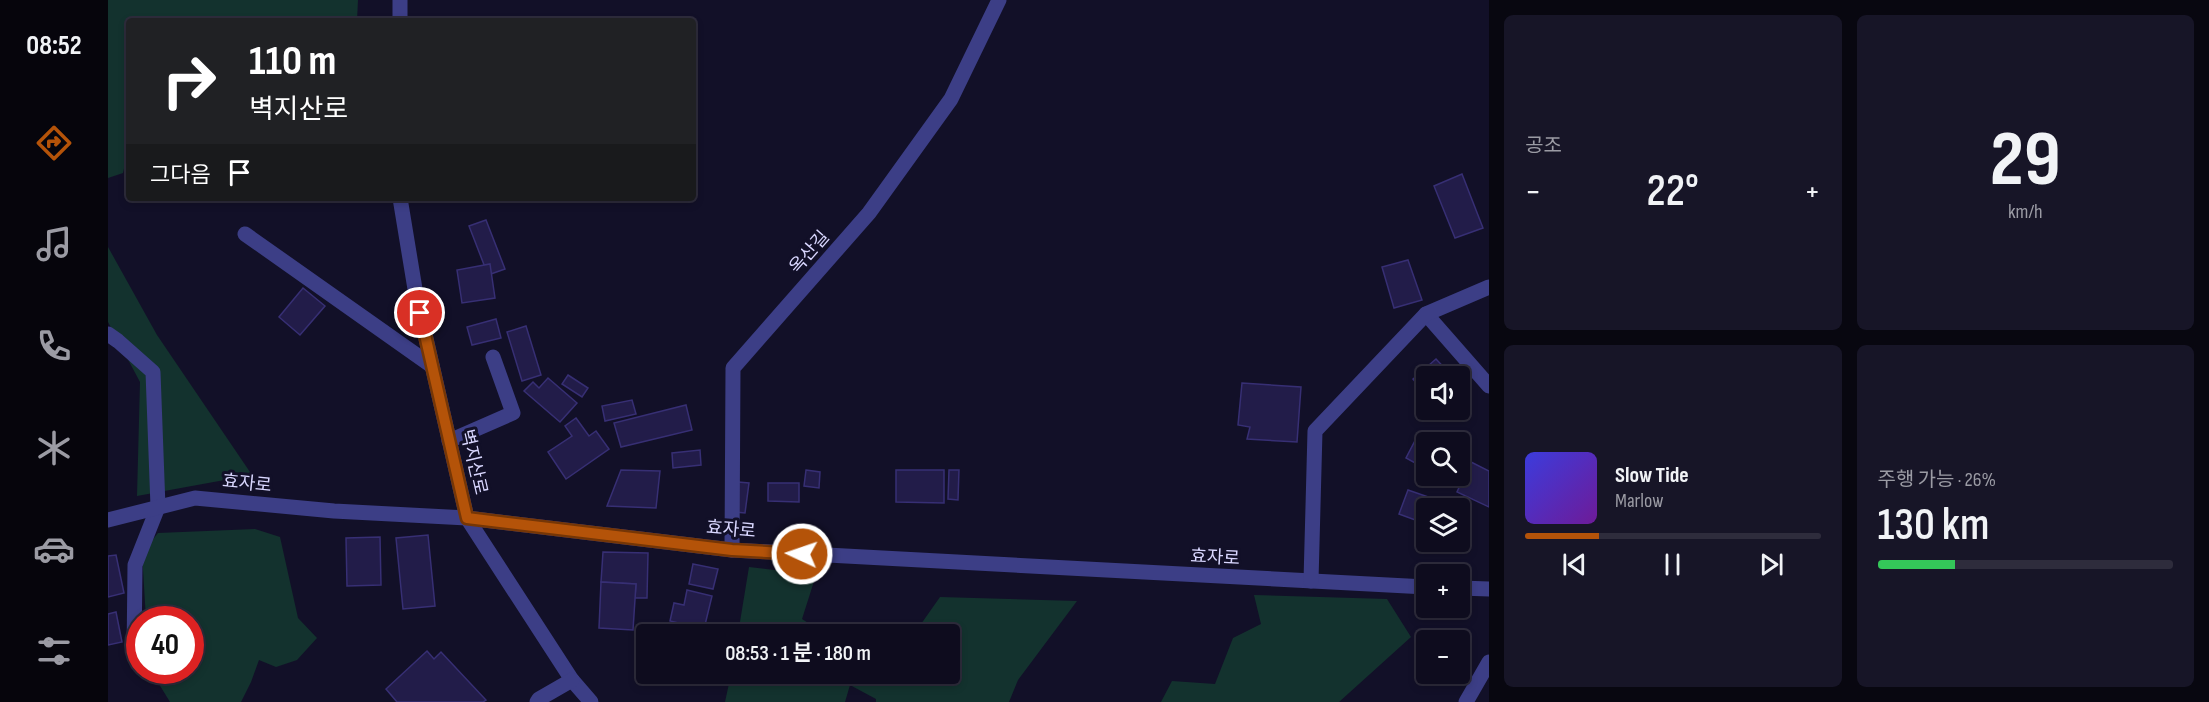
<!DOCTYPE html>
<html lang="ko">
<meta charset="utf-8">
<style>
:root{--surface:#0e0c1e;--page:#171527;--text:#f1f3f6;--muted:#9b9ba4;--line:#2e2c3c;--accent:#b45309}
body{margin:0;font-family:"Sofia Sans Condensed","Noto Sans KR",sans-serif;background:var(--page);color:var(--text);height:100vh;display:flex;flex-direction:column;font-size:22px;white-space:nowrap}
*{box-sizing:border-box;margin:0}
p{font-size:20px;color:var(--muted)}
.icon{flex:none;width:33px;height:33px;fill:none;stroke:currentColor;stroke-width:2;stroke-linecap:round;stroke-linejoin:round}
.map{position:relative;flex:1;overflow:hidden}
.side{display:flex;flex-direction:column;gap:15px;padding:15px;background:#080710;width:720px}
.side>*{flex:none}
.hud{position:absolute;left:18px;top:18px;width:570px;height:183px;border-radius:6px;box-shadow:0 3px 9px #0003,0 0 0 2px var(--line);background:#202124;color:#fff;overflow:hidden}
.buttons{position:absolute;left:1308px;top:366px;display:grid;gap:12px}
.buttons a{display:grid;place-items:center;width:54px;height:54px;border-radius:6px;background:var(--surface);box-shadow:0 3px 9px #0003,0 0 0 2px var(--line);font-size:30px}
.speed{position:absolute;left:18px;top:606px;display:flex;gap:12px;font-size:30px;font-weight:700;text-align:center}
.speed>*{display:grid;place-content:center;width:78px;height:78px;border-radius:50%;background:var(--surface);box-shadow:0 3px 9px #0003,0 0 0 2px var(--line);line-height:1}
.speed .limit{border:9px solid #d22;background:#fff;color:#111}
.pin{position:absolute;display:grid;place-items:center;width:51px;height:51px;color:#fff;margin:-26px;border:3px solid #fff;border-radius:50%;box-shadow:0 2px 6px #0007}
.me{position:absolute;width:66px;margin:-33px;rotate:273deg;stroke-linejoin:round;filter:drop-shadow(0 0 4px #0008)}
.turn{display:flex;align-items:center;gap:21px;height:126px;padding:0 24px;font-size:27px}
.turn .icon{width:78px;height:78px;stroke-width:2.5}
.turn b{display:block;font-size:42px;line-height:51px}
.then{display:flex;align-items:center;height:57px;padding:0 24px;background:#0003;gap:12px;font-size:22px}
.big{font-size:45px;font-weight:600;line-height:1.1}
.side .widget{flex:1;display:flex;flex-direction:column;justify-content:center;gap:9px;min-width:0;padding:0 21px;border-radius:9px;background:var(--page)}
.side .dial{align-items:center;gap:0}
.dial b{font-size:78px;line-height:1}
.song{display:flex;align-items:center;gap:18px}
.cover{width:72px;height:72px;border-radius:9px;background:linear-gradient(135deg,hsl(240 70% 55%),hsl(280 70% 35%))}
.played{height:6px;border-radius:3px;background:linear-gradient(90deg,var(--accent) 25%,var(--line) 25%)}
.keys{display:flex;justify-content:space-around;direction:ltr}
.heat{display:flex;justify-content:space-between;align-items:center;font-size:33px;direction:ltr}
.charge{height:9px;border-radius:4px;background:linear-gradient(90deg,#34c759 26%,var(--line) 0)}
.side .tiles{flex:1;display:grid;gap:15px;grid-template-columns:repeat(2,1fr)}
.trip{position:absolute;left:528px;top:624px;width:324px;height:60px;border-radius:6px;background:var(--surface);box-shadow:0 3px 9px #0003,0 0 0 2px var(--line);font-weight:600;line-height:60px;text-align:center}
main{display:flex;flex:1;min-height:0}
.menu{display:flex;flex-direction:column;width:108px;justify-content:space-around;align-items:center;background:#06050c;color:var(--muted)}
.menu .icon{width:42px;height:42px}
.menu .current{color:var(--accent)}
.menu b{font-size:27px;color:var(--text)}
.map>svg:first-child{display:block}
.green{fill:#13322e}
.building{fill:#221c49;stroke:#372f74;stroke-width:1.5}
.lines{fill:none;stroke-linecap:round;stroke-linejoin:round}
.minor{stroke:#3c3e86;stroke-width:15}
.route-casing{stroke:#753606;stroke-width:15}
.route{stroke:#b45309;stroke-width:10}
.labels{text-anchor:middle;stroke-width:6;stroke-linejoin:round;paint-order:stroke}
.street-label{font-size:18px;fill:#d9d7ff;stroke:#121028}
</style>
<main>
<nav class="menu">
<b>08:52</b>
<svg class="icon current" aria-label="directions" viewBox="0 0 24 24"><path d="M12 3l9 9-9 9-9-9zM9 14v-3h6M13 9l2 2-2 2"/></svg>
<svg class="icon" aria-label="music" viewBox="0 0 24 24"><path d="M9 18V5l10-2v13"/><circle cx="6" cy="18" r="3"/><circle cx="16" cy="16" r="3"/></svg>
<svg class="icon" aria-label="phone" viewBox="0 0 24 24"><path d="M5 4h4l2 5-3 2q2 4 5 5l2-3 5 2v4C11 20 4 13 5 4z"/></svg>
<svg class="icon" aria-label="climate" viewBox="0 0 24 24"><path d="M12 3v18M4 7l16 10M4 17L20 7"/></svg>
<svg class="icon" aria-label="car" viewBox="0 0 24 24"><path d="M5 17H2v-5l4-1 3-4h7l3 4 3 1v5h-3M9 17h6M6 11h13"/><circle cx="7" cy="17" r="2"/><circle cx="17" cy="17" r="2"/></svg>
<svg class="icon" aria-label="filters" viewBox="0 0 24 24"><path d="M4 7h16M4 17h16"/><circle cx="9" cy="7" r="2"/><circle cx="15" cy="17" r="2"/></svg>
</nav>
<div class="map">
<svg width="1381" height="702" viewBox="0 0 1381 702">
<rect width="100%" height="100%" fill="#121028"/>
<g class="green">
<polygon points="0,0 250,0 249,21 21,21 21,146 15,173 0,178"/>
<polygon points="0,247 49,335 144,475 29,496 32,382 0,322"/>
<polygon points="147,529 172,537 190,618 209,638 189,660 168,667 151,660 143,682 133,702 62,702 43,671 82,670 82,620 38,619 34,553 50,533"/>
<polygon points="641,567 708,575 694,619 717,634 630,634"/>
<polygon points="1146,595 1279,599 1303,637 1231,702 1053,702 1064,681 1107,684 1125,638 1153,624"/>
<polygon points="832,597 969,601 910,680 901,702 768,702 768,699 742,685 737,702 617,702 623,674 842,674 842,634 806,634"/>
</g>
<g class="building">
<polygon points="1354,174 1375,228 1347,238 1326,186"/>
<polygon points="378,220 397,269 380,275 361,226"/>
<polygon points="1300,260 1314,300 1286,308 1274,267"/>
<polygon points="382,264 387,298 354,303 349,270"/>
<polygon points="195,288 217,306 192,335 171,317"/>
<polygon points="388,319 393,338 364,345 359,327"/>
<polygon points="418,326 433,375 414,381 399,332"/>
<polygon points="1328,359 1344,376 1318,376 1318,395 1305,379"/>
<polygon points="460,375 480,388 474,397 454,384"/>
<polygon points="440,378 469,403 452,422 416,391 425,382 431,388"/>
<polygon points="1134,383 1193,387 1189,442 1139,439 1142,427 1130,425"/>
<polygon points="524,400 528,414 497,421 494,406"/>
<polygon points="578,405 584,430 513,447 506,423"/>
<polygon points="468,418 481,436 488,431 501,449 458,479 440,452 464,436 457,426"/>
<polygon points="1310,435 1326,442 1318,442 1318,469 1298,458"/>
<polygon points="592,450 593,465 565,468 564,453"/>
<polygon points="1363,462 1381,471 1381,507 1349,492"/>
<polygon points="513,470 552,471 548,508 499,506"/>
<polygon points="698,470 712,472 711,488 696,486"/>
<polygon points="788,470 836,470 836,503 788,502"/>
<polygon points="841,470 851,470 850,500 840,499"/>
<polygon points="630,482 641,483 637,513 627,512"/>
<polygon points="660,483 691,483 691,502 660,501"/>
<polygon points="1300,490 1329,500 1326,508 1318,508 1318,524 1291,514"/>
<polygon points="320,535 327,606 295,609 288,538"/>
<polygon points="272,537 273,585 239,586 238,538"/>
<polygon points="495,552 540,553 539,598 527,598 528,584 493,582"/>
<polygon points="8,555 16,593 0,597 0,556"/>
<polygon points="585,564 610,569 605,589 581,584"/>
<polygon points="493,582 528,584 525,630 491,628"/>
<polygon points="579,590 604,596 596,629 562,621 566,603 576,605"/>
<polygon points="8,612 14,642 0,645 0,614"/>
<polygon points="319,651 326,659 333,652 378,700 375,702 289,702 278,689"/>
</g>
<g class="lines">
<g class="minor">
<polyline points="292,21 292,0"/>
<polyline points="292,198 308,295 359,518 464,680 483,702"/>
<polyline points="137,234 324,366"/>
<polyline points="1318,314 1381,386"/>
<polyline points="0,334 10,341 45,372 50,507 27,565 26,656"/>
<polyline points="341,441 405,413 385,357"/>
<polyline points="0,520 87,498 226,511 359,518 624,550 1318,587"/>
<polyline points="624,550 625,368 761,213 843,99 891,0"/>
<polyline points="1203,581 1207,431 1318,314 1381,287"/>
<polyline points="1352,588 1381,589"/>
<polyline points="429,702 431,699 464,680"/>
<polyline points="1358,702 1381,662"/>
</g>
</g>
<g class="lines">
<g class="route-casing">
<polyline id="route" points="312,313 359,518 624,550 694,554"/>
</g>
<use href="#route" class="route"/>
</g>
<g class="labels">
<g class="street-label">
<text transform="translate(701 252) rotate(-49)" y="6">옥산길</text>
<text transform="translate(366 462) rotate(77)" y="6">벽지산로</text>
<text transform="translate(139 483) rotate(6)" y="6">효자로</text>
<text transform="translate(623 529) rotate(5)" y="6">효자로</text>
<text transform="translate(1107 557) rotate(3)" y="6">효자로</text>
</g>
</g>
</svg>
<div class="buttons">
<a><svg class="icon" aria-label="sound" viewBox="0 0 24 24"><path d="M4 9h4l5-4v14l-5-4H4zM17 9q2 3 0 6"/></svg></a>
<a><svg class="icon" aria-label="search" viewBox="0 0 24 24"><circle cx="10" cy="10" r="6"/><path d="M15 15l6 6"/></svg></a>
<a><svg class="icon" aria-label="layers" viewBox="0 0 24 24"><path d="M12 4l9 5-9 5-9-5zM3 14l9 5 9-5"/></svg></a>
<a>+</a>
<a>−</a>
</div>
<div class="speed"><div class="limit">40</div></div>
<div class="pin" style="left:312px;top:313px;background:#d93025"><svg class="icon" aria-label="arrive" viewBox="0 0 24 24"><path d="M6 21V4h12l-3 4 3 4H6"/></svg></div>
<svg class="me" style="left:694px;top:554px" viewBox="-20 -20 40 40"><circle r="17" fill="#b45309" stroke="#fff" stroke-width="3"/><path d="M0-11L8 9 0 5-8 9z" fill="#fff"/></svg>
<div class="trip">08:53 · 1 분 · 180 m</div>
<div class="hud">
<div class="turn"><svg class="icon" aria-label="right" viewBox="0 0 24 24"><path d="M7 20v-9h11M14 6l5 5-5 5"/></svg><div><b>110 m</b>벽지산로</div></div>
<div class="then">그다음<svg class="icon" aria-label="arrive" viewBox="0 0 24 24"><path d="M6 21V4h12l-3 4 3 4H6"/></svg></div>
</div>
</div>
<section class="side">
<div class="tiles">
<div class="widget"><p>공조</p>
<div class="heat"><a>−</a><b class="big">22°</b><a>+</a></div>
</div>
<div class="widget dial"><b>29</b><p>km/h</p></div>
<div class="widget">
<div class="song"><i class="cover"></i><div><b>Slow Tide</b><p>Marlow</p></div></div>
<div class="played"></div>
<div class="keys"><svg class="icon" aria-label="previous" viewBox="0 0 24 24"><path d="M18 5L8 12l10 7zM5 5v14"/></svg><svg class="icon" aria-label="pause" viewBox="0 0 24 24"><path d="M8 5v14M16 5v14"/></svg><svg class="icon" aria-label="next" viewBox="0 0 24 24"><path d="M6 5l10 7-10 7zM19 5v14"/></svg></div>
</div>
<div class="widget"><p>주행 가능 · 26%</p><b class="big">130 km</b><div class="charge"></div></div>
</div>
</section>
</main>
